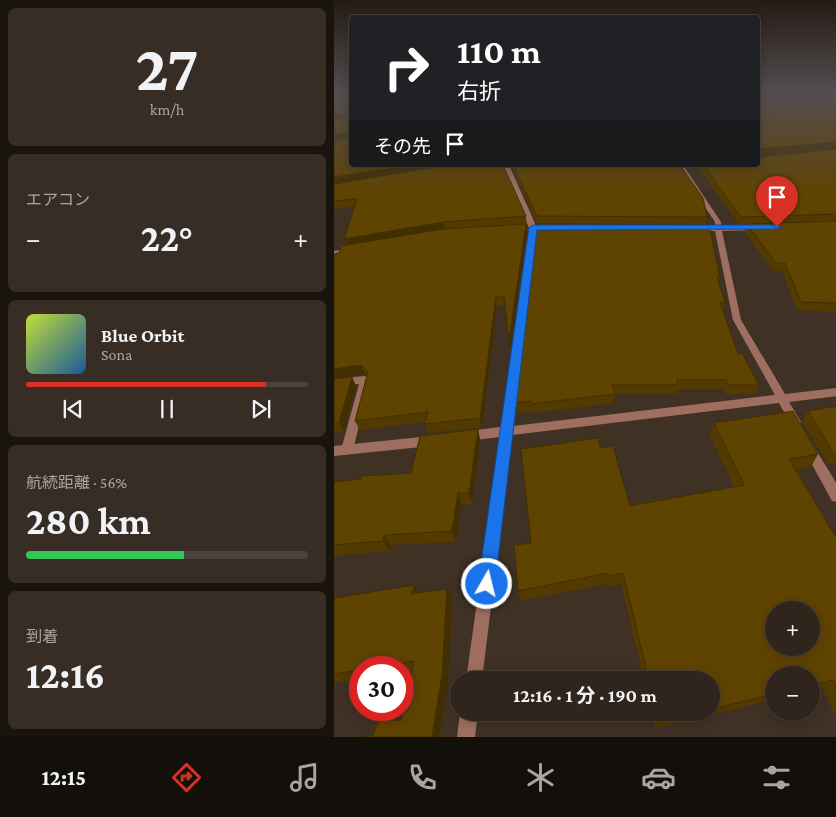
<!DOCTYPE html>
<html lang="ja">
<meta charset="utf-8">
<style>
:root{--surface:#30251c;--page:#382d25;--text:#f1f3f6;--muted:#a8a5a3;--line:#4b423b;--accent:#d93025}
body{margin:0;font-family:"Crimson Pro","Noto Sans JP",serif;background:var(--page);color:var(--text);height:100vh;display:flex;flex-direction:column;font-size:19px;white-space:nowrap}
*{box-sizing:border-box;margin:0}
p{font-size:16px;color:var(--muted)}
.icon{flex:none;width:28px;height:28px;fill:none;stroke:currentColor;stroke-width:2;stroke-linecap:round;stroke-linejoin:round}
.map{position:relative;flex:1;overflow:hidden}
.drawer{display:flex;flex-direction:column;gap:8px;padding:8px;background:#1a140f;width:334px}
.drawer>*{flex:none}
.banner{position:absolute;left:15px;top:15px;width:411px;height:152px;border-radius:5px;box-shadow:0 2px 12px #0003,0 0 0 1px var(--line);background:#202124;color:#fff;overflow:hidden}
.fabs{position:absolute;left:431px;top:601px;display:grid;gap:10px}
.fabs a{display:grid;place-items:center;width:55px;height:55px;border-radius:50%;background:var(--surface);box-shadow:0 2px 12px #0003,0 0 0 1px var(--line);font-size:25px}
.speed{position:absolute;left:15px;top:656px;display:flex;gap:10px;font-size:25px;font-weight:700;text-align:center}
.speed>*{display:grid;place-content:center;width:65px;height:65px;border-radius:50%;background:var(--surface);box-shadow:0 2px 12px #0003,0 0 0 1px var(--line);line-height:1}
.speed .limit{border:8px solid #d22;background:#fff;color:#111}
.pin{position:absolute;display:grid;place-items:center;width:42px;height:42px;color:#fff;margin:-51px -21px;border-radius:50% 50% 50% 0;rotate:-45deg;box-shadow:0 0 5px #0007}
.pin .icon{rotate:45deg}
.me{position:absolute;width:55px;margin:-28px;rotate:8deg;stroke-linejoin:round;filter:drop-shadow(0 0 4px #0008)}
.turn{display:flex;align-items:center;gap:18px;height:105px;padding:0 25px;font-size:22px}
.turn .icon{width:65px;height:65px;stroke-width:2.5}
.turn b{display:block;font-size:35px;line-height:42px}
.then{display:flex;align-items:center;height:48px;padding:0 25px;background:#0003;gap:10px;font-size:19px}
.big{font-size:38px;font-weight:700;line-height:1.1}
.drawer .card{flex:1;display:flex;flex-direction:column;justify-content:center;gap:8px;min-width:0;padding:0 18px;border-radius:8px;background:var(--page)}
.drawer .dial{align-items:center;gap:0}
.dial b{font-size:65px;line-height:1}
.song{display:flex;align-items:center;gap:15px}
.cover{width:60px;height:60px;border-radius:8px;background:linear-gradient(135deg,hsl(70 70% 55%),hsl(210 70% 35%))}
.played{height:5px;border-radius:2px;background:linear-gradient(90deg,var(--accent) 85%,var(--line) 85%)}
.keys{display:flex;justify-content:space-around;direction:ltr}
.heat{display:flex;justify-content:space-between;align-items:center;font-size:28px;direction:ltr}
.charge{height:8px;border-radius:4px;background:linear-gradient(90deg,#34c759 56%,var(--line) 0)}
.trip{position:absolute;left:116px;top:671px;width:270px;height:50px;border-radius:25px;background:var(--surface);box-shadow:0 2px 12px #0003,0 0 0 1px var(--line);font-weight:700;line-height:50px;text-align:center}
.tab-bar{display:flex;height:80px;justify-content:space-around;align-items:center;background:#130f0b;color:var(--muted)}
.tab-bar .icon{width:35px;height:35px}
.tab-bar .active{color:var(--accent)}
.tab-bar b{font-size:22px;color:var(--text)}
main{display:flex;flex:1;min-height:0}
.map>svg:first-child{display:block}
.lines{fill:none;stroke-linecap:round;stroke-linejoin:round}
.service{fill:#9e6f61;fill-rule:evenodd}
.minor{fill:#9e6f61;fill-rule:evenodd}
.wall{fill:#523a00}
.shaded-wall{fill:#422f00}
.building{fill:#5f4300;stroke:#422f00;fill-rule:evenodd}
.route{fill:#1a73e8;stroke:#114b97}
</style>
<main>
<section class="drawer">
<div class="card dial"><b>27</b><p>km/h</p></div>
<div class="card"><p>エアコン</p>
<div class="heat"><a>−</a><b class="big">22°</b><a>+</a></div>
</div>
<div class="card">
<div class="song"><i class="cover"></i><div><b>Blue Orbit</b><p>Sona</p></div></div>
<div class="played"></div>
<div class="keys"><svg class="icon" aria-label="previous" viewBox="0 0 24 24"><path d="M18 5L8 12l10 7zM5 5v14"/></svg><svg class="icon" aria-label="pause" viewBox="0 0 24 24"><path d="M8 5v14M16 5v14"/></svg><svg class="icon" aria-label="next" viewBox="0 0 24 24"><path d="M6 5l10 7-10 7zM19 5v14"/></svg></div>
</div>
<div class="card"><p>航続距離 · 56%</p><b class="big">280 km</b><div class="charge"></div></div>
<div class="card"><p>到着</p><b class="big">12:16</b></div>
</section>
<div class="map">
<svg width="503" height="737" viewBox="0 0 503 737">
<rect width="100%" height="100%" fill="#403125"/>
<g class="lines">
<polygon class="service" points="31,376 36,380 19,450 17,453 13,455 9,453 7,450 25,384 0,387 0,379"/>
<g class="minor">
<polygon points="169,165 175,165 203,228 179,426 441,395 399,320 381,231 362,231 358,229 362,227 381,227 381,222 345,169 340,167 343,165 376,165 373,167 351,168 387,222 387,226 425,226 429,228 425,230 388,231 407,320 451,394 503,388 503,396 455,402 467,422 465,425 461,426 457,425 445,403 178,435 148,680 132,680 166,437 133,441 129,439 127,436 129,433 133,431 167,427 195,228"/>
<polygon points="19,248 22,248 22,252 0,255 0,251"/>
<polygon points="97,436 101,438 103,441 101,444 97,446 0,456 0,446"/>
<polygon points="475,443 479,445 503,484 503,502 498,501 469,448 471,445"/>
<polygon points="126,712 144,712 141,737 123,737"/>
</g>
</g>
<g class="wall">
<polygon points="0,93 192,216 193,232 176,350 171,306 163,306 148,427 94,433 91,424 91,422 26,430 21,421 33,376 31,374 0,379 5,253 12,246 10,239 20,207 0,209"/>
<polygon points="424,93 503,93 503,148 425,156 426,157 503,149 503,312 463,310 448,271 439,271 411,232 413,224 405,224 365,169 366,165 424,165"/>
<polygon points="177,165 346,165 373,217 372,225 386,278 384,283 391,302 389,311 404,354 425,385 421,394 391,394 389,389 344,389 343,394 281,394 280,403 198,413 198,411 183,413 182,403 203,224"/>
<polygon points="18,377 22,386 10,432 0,433 0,379"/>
<polygon points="503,406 503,465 501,463 494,464 468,421 474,411"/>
<polygon points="380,423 484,454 477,467 462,469 503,539 503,718 488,688 478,691 478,675 440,675 440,700 321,728 318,712 378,712 378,680 310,680 287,584 274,587 273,584 187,601 184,591 197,543 266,448 296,506 400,487 376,435"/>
<polygon points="144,429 146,440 138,504 127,504 122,542 56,545 55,551 0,556 0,482 77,473"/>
<polygon points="81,585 85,593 118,598 114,683 105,737 30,737 39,735 67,720 78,670 69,672 69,668 26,668 26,679 0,683 0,598"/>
</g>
<g class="shaded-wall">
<polygon points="16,113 18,119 0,122 0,115"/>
<polygon points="16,133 18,138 0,141 0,134"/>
<polygon points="503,142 503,148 424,156 425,149"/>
<polygon points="81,165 128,165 0,185 0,177"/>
<polygon points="109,222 111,230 13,247 10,239"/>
<polygon points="192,224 193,232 176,350 175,340"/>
<polygon points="162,297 163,306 148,427 146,418"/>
<polygon points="27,365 31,374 0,379 0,369"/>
<polygon points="18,377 22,386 10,432 5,423"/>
<polygon points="144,429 146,440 138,504 135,493"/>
<polygon points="124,493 127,504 122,542 118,531"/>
<polygon points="50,535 56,545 55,551 49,541"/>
<polygon points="81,585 86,594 77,594"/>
<polygon points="113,589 118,598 114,683 105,737 98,737"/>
</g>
<g class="building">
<polygon points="0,93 18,93 18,116 16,113 0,115"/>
<polygon points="424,93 503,93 503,142 425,149 424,155 426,157 503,149 503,214 407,217 369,165 424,165"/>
<polygon points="18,117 18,137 16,133 0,134 0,120"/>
<polygon points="18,137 18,165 81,165 0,177 0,141"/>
<polygon points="113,165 169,165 192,216 109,222 10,239 23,199 0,201 0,184"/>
<polygon points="179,165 346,165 369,198 373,217 203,216"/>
<polygon points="503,221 503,303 467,302 451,263 442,263 413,224"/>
<polygon points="192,224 175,340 170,297 162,297 146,418 91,424 94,412 21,421 34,371 27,365 0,369 0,254 5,253 7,246 109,229"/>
<polygon points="203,224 375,225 386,278 383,278 391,302 386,302 404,354 408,353 425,385 394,385 392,380 343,380 344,385 278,385 281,394 197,404 197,401 182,403"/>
<polygon points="18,377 5,423 0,424 0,379"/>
<polygon points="503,406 503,453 500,454 474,411"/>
<path d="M459 411 484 454 455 459 503 539V687L499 680 478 685V675H440V694L378 709V680H315L289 573 274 576V573L184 591 180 545 197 543 187 449 264 438 266 448 279 446 296 506 410 485 380 423ZM440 610H478V648H440Z"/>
<polygon points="144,429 135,493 124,493 118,531 50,535 49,541 0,545 0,482 27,479 27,476 77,473 86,436"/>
<polygon points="81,585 77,594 113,589 108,675 98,737 30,737 39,735 44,721 67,720 80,661 40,668 26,668 26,670 0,674 0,598"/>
<polygon points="323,712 362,712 325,721"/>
</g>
<linearGradient id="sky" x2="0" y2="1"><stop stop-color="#231b14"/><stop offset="0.47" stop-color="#534e51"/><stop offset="1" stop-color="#534e51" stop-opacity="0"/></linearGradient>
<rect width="503" height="196" fill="url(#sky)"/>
<polygon class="route" points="199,225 443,225 447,227 443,229 203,230 161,584 159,590 153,593 147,590 144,584 195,228"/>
</svg>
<div class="fabs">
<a>+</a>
<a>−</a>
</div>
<div class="speed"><div class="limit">30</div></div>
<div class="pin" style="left:443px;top:227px;background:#d93025"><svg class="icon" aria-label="arrive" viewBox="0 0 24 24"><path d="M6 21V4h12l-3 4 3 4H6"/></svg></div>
<svg class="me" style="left:153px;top:584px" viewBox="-20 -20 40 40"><circle r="17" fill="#1a73e8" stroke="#fff" stroke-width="3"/><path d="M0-11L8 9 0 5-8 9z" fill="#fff"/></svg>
<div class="trip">12:16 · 1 分 · 190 m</div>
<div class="banner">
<div class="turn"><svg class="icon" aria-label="right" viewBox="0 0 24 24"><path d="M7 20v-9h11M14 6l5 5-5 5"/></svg><div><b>110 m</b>右折</div></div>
<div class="then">その先<svg class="icon" aria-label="arrive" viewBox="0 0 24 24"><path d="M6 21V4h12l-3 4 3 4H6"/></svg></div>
</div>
</div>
</main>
<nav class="tab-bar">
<b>12:15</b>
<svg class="icon active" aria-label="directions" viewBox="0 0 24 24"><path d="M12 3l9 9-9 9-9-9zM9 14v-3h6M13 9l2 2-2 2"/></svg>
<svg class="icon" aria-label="music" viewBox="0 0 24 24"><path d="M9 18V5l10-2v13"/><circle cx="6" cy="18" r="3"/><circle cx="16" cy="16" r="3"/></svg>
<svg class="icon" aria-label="phone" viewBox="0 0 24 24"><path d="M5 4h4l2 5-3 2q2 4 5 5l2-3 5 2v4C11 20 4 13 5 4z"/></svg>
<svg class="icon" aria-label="climate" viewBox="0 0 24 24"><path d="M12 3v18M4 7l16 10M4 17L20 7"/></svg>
<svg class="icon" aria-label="car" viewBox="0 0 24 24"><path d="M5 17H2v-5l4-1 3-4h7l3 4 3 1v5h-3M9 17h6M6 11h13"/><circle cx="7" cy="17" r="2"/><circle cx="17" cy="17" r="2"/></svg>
<svg class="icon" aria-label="filters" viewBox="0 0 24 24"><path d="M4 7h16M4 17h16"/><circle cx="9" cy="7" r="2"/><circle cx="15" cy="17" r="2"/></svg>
</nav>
